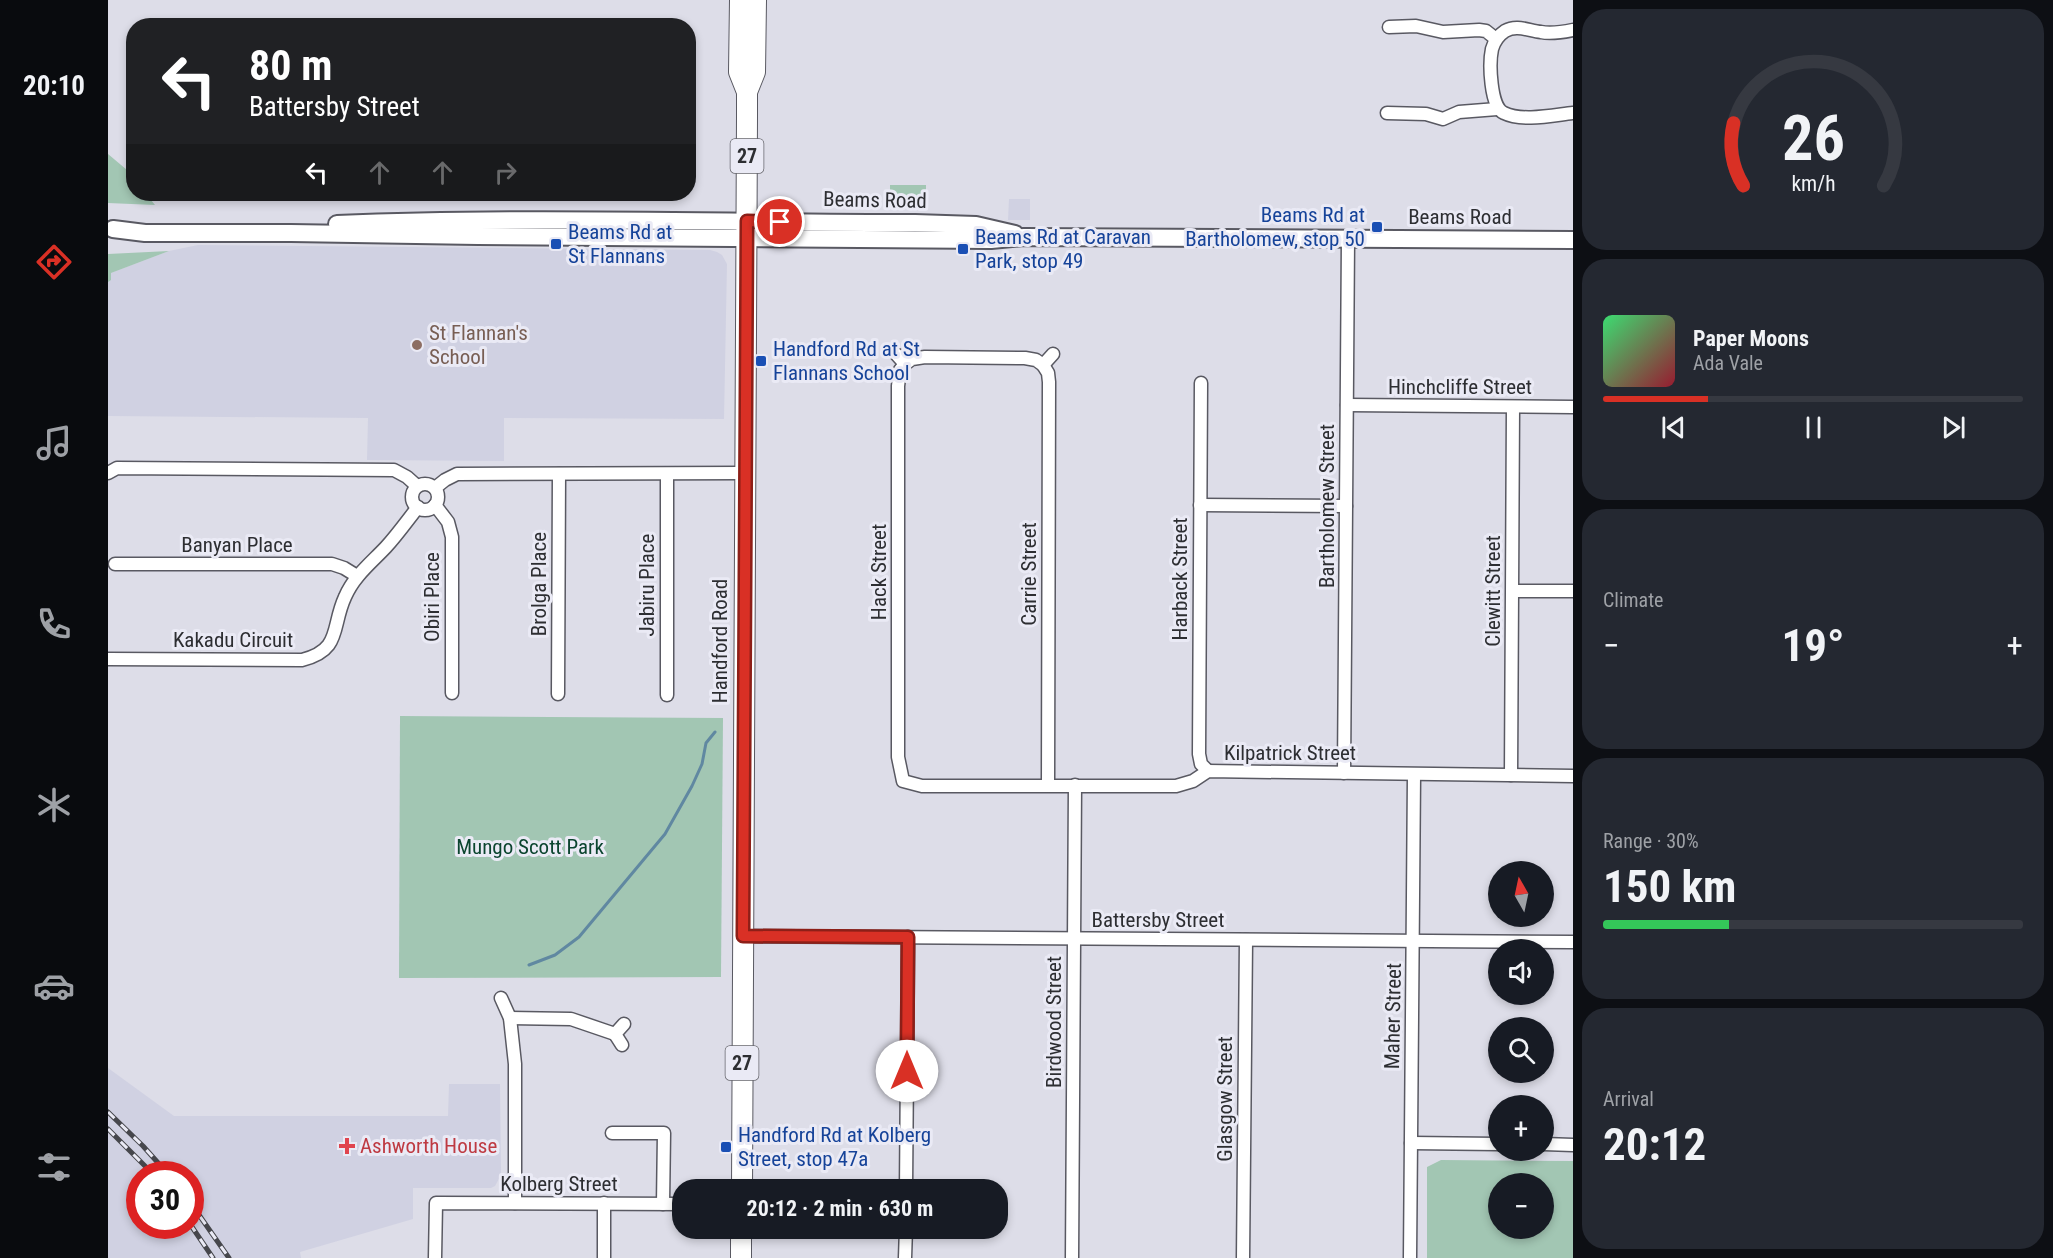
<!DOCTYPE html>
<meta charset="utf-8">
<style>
:root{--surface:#171b24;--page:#242831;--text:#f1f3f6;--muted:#9ea1a6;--line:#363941;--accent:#d93025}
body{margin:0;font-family:"Roboto Condensed",sans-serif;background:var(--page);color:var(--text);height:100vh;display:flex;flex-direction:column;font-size:22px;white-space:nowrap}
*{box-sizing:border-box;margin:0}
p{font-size:20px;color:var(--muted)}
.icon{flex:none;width:33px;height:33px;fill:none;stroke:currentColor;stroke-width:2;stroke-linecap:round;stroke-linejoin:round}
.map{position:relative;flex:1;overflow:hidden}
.sheet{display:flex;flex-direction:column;gap:9px;padding:9px;background:#0d0f14;width:480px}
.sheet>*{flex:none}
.guide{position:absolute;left:18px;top:18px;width:570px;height:183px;border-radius:24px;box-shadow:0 3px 9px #0003;background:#202124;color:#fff;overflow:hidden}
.needle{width:39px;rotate:351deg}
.fabs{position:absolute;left:1380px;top:861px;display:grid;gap:12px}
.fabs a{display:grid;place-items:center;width:66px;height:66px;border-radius:50%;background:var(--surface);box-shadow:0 3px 9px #0003;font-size:30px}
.speed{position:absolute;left:18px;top:1161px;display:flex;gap:12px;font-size:30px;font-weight:700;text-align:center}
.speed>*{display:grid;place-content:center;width:78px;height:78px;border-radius:50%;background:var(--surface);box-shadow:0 3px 9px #0003;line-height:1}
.speed .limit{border:9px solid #d22;background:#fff;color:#111}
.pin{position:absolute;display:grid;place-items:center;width:51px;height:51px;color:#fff;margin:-26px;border:3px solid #fff;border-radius:50%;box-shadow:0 2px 6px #0007}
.me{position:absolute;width:66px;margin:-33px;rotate:0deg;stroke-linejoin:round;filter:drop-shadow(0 0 4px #0008)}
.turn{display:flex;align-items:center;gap:21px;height:126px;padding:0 24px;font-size:27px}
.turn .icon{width:78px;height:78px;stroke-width:2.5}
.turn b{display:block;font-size:42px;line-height:51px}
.lanes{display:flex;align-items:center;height:57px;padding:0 24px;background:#0003;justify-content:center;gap:30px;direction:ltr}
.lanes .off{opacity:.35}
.big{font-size:45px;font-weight:700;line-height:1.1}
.sheet .widget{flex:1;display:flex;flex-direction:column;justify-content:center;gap:9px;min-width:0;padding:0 21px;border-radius:24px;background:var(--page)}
.sheet .dial{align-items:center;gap:0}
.dial svg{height:156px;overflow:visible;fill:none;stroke:var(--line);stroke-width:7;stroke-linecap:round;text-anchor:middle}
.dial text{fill:var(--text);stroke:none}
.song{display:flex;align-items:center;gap:18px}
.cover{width:72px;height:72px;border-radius:9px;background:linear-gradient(135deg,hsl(140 70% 55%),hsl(350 70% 35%))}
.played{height:6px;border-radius:3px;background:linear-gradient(90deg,var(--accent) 25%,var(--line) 25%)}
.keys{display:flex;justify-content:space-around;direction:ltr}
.heat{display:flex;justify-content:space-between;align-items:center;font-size:33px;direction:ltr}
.charge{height:9px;border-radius:4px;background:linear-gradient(90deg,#34c759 30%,var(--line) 0)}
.trip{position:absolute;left:564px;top:1179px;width:336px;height:60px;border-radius:24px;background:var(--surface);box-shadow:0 3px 9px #0003;font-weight:700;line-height:60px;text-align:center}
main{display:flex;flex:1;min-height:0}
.tabs{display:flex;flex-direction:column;width:108px;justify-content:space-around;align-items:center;background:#090b0e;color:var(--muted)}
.tabs .icon{width:42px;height:42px}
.tabs .current{color:var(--accent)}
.tabs b{font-size:27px;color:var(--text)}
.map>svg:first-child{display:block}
.built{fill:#d0d1e2;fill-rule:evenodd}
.green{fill:#a2c6b3;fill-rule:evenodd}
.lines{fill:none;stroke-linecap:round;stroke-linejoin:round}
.stream{stroke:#6088a1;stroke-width:3}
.street-casing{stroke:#595962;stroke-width:15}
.secondary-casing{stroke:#595962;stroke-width:20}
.primary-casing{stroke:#595962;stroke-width:22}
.street{stroke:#fff;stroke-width:12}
.secondary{stroke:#fff;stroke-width:16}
.primary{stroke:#fff;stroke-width:20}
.rail-casing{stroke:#46474c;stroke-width:5}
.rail{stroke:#eaeaf5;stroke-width:3;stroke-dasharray:9;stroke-linecap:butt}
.route-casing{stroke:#8d1f18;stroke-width:15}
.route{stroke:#d93025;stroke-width:10}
.transit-dot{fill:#1a4fb4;stroke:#eaeaf5;stroke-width:2}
.education-dot{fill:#8d6e63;stroke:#eaeaf5;stroke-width:2}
.health-dot{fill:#e0444e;stroke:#eaeaf5;stroke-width:2}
.labels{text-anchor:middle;stroke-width:6;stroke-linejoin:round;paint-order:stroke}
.shield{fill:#eaeaf5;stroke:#66666c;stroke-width:1.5}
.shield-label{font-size:20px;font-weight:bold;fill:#2d2e32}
.street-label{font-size:21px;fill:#2d2e32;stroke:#eaeaf5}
.transit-label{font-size:21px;fill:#164399;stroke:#eaeaf5;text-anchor:start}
.education-label{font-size:21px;fill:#785e54;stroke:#eaeaf5;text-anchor:start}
.park-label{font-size:21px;fill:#0b452f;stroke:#eaeaf5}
.health-label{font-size:21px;fill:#be3a42;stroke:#eaeaf5;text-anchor:start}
</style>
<main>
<nav class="tabs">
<b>20:10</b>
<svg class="icon current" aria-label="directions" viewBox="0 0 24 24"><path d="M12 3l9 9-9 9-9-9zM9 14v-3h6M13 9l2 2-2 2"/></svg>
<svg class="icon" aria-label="music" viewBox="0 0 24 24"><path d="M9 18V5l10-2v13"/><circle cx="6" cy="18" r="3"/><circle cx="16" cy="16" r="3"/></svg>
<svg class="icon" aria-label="phone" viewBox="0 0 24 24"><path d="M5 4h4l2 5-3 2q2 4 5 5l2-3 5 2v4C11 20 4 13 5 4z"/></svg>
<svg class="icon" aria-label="climate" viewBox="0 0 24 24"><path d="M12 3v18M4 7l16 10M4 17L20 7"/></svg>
<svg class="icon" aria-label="car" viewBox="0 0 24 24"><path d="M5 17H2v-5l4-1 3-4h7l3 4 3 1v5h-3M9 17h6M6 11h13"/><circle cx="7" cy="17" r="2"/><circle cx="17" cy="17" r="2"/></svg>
<svg class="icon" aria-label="filters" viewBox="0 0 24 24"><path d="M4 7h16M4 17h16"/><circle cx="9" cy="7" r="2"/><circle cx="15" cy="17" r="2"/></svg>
</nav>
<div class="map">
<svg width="1465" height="1258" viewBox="0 0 1465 1258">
<rect width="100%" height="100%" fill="#dddde8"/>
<g class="built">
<polygon points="901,199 922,199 922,220 900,220"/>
<polygon points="90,245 602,250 609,252 614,255 619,264 616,419 396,418 396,461 259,460 260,418 0,416 0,274 61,251"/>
<path d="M0 1068 66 1116H340L341 1084H392L393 1175 387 1186 383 1188H305V1219L192 1252 193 1258H0ZM32 1174H82V1226H32Z"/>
</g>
<g class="green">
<polygon points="0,154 19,170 25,178 26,194 38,194 47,205 0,203"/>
<polygon points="782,185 818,185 818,209 782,208"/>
<polygon points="61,251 3,273 3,280 0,282 0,254"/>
<polygon points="292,716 615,718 613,977 291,978"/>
<path d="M1333 1160 1465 1161V1258H1319V1167ZM1390 1184H1436V1228H1390Z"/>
</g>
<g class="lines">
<polyline class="stream" points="421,965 447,955 471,937 557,834 584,786 594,764 598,743 607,732"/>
<g class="street-casing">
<g id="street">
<polyline points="1281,27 1308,26 1335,32 1371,30 1378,31 1388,39"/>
<path d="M1465 30C1455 32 1443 34 1433 32 1421 31 1409 24 1397 31 1391 35 1386 42 1384 49 1381 63 1382 107 1396 113 1414 122 1446 115 1465 113"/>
<polyline points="1279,113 1318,114 1335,119 1351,112 1389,109"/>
<polyline points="788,354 797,364 804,359 817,357 917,358 928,360 935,365 945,354"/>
<polyline points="797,364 792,370 790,386 790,757 795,781 814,786 1068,786 1085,781 1100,771 1465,776"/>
<polyline points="935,365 940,373 941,382 940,785"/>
<polyline points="1093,383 1091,754 1093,764 1100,771"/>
<polyline points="1239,405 1465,407"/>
<polyline points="0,473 9,468 286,470 299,477 309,486"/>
<circle cx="317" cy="497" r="13"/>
<polyline points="327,488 337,480 349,474 636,473"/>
<polyline points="327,505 340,522 344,537 344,693"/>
<polyline points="1092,505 1238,506"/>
<polyline points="7,564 224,564 236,568 249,576"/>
<polyline points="1405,591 1465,591"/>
<path d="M0 659 194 660C234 650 223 627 237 597 246 576 263 563 278 547 289 535 299 521 310 507"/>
<polyline points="450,694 451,474"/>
<polyline points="559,695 559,474"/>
<polyline points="1236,773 1240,239"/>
<polyline points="1403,775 1405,407"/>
<polyline points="635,936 1465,942"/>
<polyline points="393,998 402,1018 407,1064 407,1203"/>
<polyline points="402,1018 463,1019 507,1034"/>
<polyline points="514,1045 507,1034 516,1024"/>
<polyline points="504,1133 556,1133 555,1204"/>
<polyline points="1303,1143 1390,1144"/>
<polyline points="1436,1144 1465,1145"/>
<polyline points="798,1190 800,937"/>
<polyline points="496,1203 496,1258"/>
<polyline points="327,1258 328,1203 574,1204"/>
<polyline points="797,1258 798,1228"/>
<polyline points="964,1258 967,785"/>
<polyline points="1135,1258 1138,940"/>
<polyline points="1302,1258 1306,775"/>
</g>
</g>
<g class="secondary-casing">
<g id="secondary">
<path d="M229 224C421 216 614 223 807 223L868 225 907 234"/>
<polyline points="5,229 37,233 183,233 370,236 883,240 916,237 1465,240"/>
</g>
</g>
<g class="primary-casing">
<g id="primary">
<polyline points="632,0 631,72 639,92 639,116 634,1190"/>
<polyline points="639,92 647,72 648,0"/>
<polyline points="633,1258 633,1228"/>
</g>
</g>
<use href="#street" class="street"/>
<use href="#secondary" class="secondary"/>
<use href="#primary" class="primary"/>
<g class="rail-casing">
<g id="rail">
<polyline points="0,1112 35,1146 60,1174"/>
<polyline points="0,1129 45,1174"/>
<polyline points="82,1202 121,1258"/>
<polyline points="82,1224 105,1258"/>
</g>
</g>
<use href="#rail" class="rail"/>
</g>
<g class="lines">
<g class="route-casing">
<polyline id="route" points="672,222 639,221 635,936 800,937 799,1071"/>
</g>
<use href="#route" class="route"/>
</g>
<g class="transit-dot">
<rect x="1263" y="221" width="12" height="12" rx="3"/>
<rect x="442" y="238" width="12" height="12" rx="3"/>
<rect x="849" y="243" width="12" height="12" rx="3"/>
<rect x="647" y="355" width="12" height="12" rx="3"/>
<rect x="612" y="1141" width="12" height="12" rx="3"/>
</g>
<circle class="education-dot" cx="309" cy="345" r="6"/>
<path class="health-dot" d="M236 1137h6v6h6v6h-6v6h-6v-6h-6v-6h6z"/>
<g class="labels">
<g class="shield">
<rect x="622.5" y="139" width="33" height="34" rx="4.5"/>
<rect x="617.5" y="1046" width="33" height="34" rx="4.5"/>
</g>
<g class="shield-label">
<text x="639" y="163">27</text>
<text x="634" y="1070">27</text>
</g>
<g class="street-label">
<text transform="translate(767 200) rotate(1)" y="7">Beams Road</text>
<text x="1352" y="224">Beams Road</text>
<text x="1352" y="394">Hinchcliffe Street</text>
<text transform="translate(1219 506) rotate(-90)" y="7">Bartholomew Street</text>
<text x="129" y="552">Banyan Place</text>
<text transform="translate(771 572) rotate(-90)" y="7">Hack Street</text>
<text transform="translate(921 574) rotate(-90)" y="7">Carrie Street</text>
<text transform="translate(1072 579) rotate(-90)" y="7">Harback Street</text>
<text transform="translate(431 584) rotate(-90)" y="7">Brolga Place</text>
<text transform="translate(539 585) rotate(-90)" y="7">Jabiru Place</text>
<text transform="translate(1385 591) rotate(-90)" y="7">Clewitt Street</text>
<text transform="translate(324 597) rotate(-90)" y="7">Obiri Place</text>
<text x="125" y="647">Kakadu Circuit</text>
<text transform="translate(612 641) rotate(-90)" y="7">Handford Road</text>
<text x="1182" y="760">Kilpatrick Street</text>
<text x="1050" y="927">Battersby Street</text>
<text transform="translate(1285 1016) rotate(-89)" y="7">Maher Street</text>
<text transform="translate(946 1022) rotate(-90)" y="7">Birdwood Street</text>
<text transform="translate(1117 1099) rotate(-90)" y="7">Glasgow Street</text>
<text x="451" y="1191">Kolberg Street</text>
</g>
<g class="transit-label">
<text x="1257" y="222" text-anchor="end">Beams Rd at<tspan x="1257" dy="24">Bartholomew, stop 50</tspan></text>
<text x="460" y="239">Beams Rd at<tspan x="460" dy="24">St Flannans</tspan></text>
<text x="867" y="244">Beams Rd at Caravan<tspan x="867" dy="24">Park, stop 49</tspan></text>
<text x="665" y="356">Handford Rd at St<tspan x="665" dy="24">Flannans School</tspan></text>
<text x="630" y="1142">Handford Rd at Kolberg<tspan x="630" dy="24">Street, stop 47a</tspan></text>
</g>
<g class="education-label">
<text x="321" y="340">St Flannan's<tspan x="321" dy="24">School</tspan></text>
</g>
<g class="park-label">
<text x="422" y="854">Mungo Scott Park</text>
</g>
<g class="health-label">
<text x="252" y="1153">Ashworth House</text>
</g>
</g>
</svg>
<div class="fabs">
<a><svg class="needle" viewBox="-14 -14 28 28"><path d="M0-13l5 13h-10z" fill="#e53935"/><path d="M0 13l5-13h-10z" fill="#9ea1a6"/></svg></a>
<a><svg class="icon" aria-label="sound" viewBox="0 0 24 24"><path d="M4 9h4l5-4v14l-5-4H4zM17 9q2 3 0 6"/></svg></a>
<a><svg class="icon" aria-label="search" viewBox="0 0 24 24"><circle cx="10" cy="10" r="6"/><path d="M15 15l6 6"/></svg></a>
<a>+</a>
<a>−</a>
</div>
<div class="speed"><div class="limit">30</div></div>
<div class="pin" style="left:672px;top:222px;background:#d93025"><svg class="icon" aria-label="arrive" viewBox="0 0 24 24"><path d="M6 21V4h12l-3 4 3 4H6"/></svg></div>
<svg class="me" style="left:799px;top:1071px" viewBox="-20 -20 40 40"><circle r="19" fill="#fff"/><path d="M0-13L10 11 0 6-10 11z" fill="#d93025"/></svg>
<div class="trip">20:12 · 2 min · 630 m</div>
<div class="guide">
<div class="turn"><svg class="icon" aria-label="left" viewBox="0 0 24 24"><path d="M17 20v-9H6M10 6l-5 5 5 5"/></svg><div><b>80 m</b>Battersby Street</div></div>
<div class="lanes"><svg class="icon" aria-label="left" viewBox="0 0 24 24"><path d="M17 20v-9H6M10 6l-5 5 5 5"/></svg><svg class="icon off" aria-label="ahead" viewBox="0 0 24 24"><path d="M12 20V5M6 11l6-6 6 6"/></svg><svg class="icon off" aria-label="ahead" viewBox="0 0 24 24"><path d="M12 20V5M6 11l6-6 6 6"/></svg><svg class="icon off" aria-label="right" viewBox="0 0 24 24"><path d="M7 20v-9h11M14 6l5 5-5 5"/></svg></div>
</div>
</div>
<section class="sheet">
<div class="widget dial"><svg viewBox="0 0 100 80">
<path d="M14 69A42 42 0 1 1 86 69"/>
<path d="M14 69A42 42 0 0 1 9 37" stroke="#d93025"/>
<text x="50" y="56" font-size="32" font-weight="700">26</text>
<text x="50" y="72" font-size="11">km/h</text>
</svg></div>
<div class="widget">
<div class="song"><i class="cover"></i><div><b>Paper Moons</b><p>Ada Vale</p></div></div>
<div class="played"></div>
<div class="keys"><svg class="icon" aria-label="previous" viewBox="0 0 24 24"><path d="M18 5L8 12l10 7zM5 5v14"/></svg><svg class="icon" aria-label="pause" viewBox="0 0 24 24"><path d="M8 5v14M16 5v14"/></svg><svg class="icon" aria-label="next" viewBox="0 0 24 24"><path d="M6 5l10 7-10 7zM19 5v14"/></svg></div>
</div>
<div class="widget"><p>Climate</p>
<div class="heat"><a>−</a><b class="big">19°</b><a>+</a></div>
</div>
<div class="widget"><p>Range · 30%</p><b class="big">150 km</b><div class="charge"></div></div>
<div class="widget"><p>Arrival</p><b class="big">20:12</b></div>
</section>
</main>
